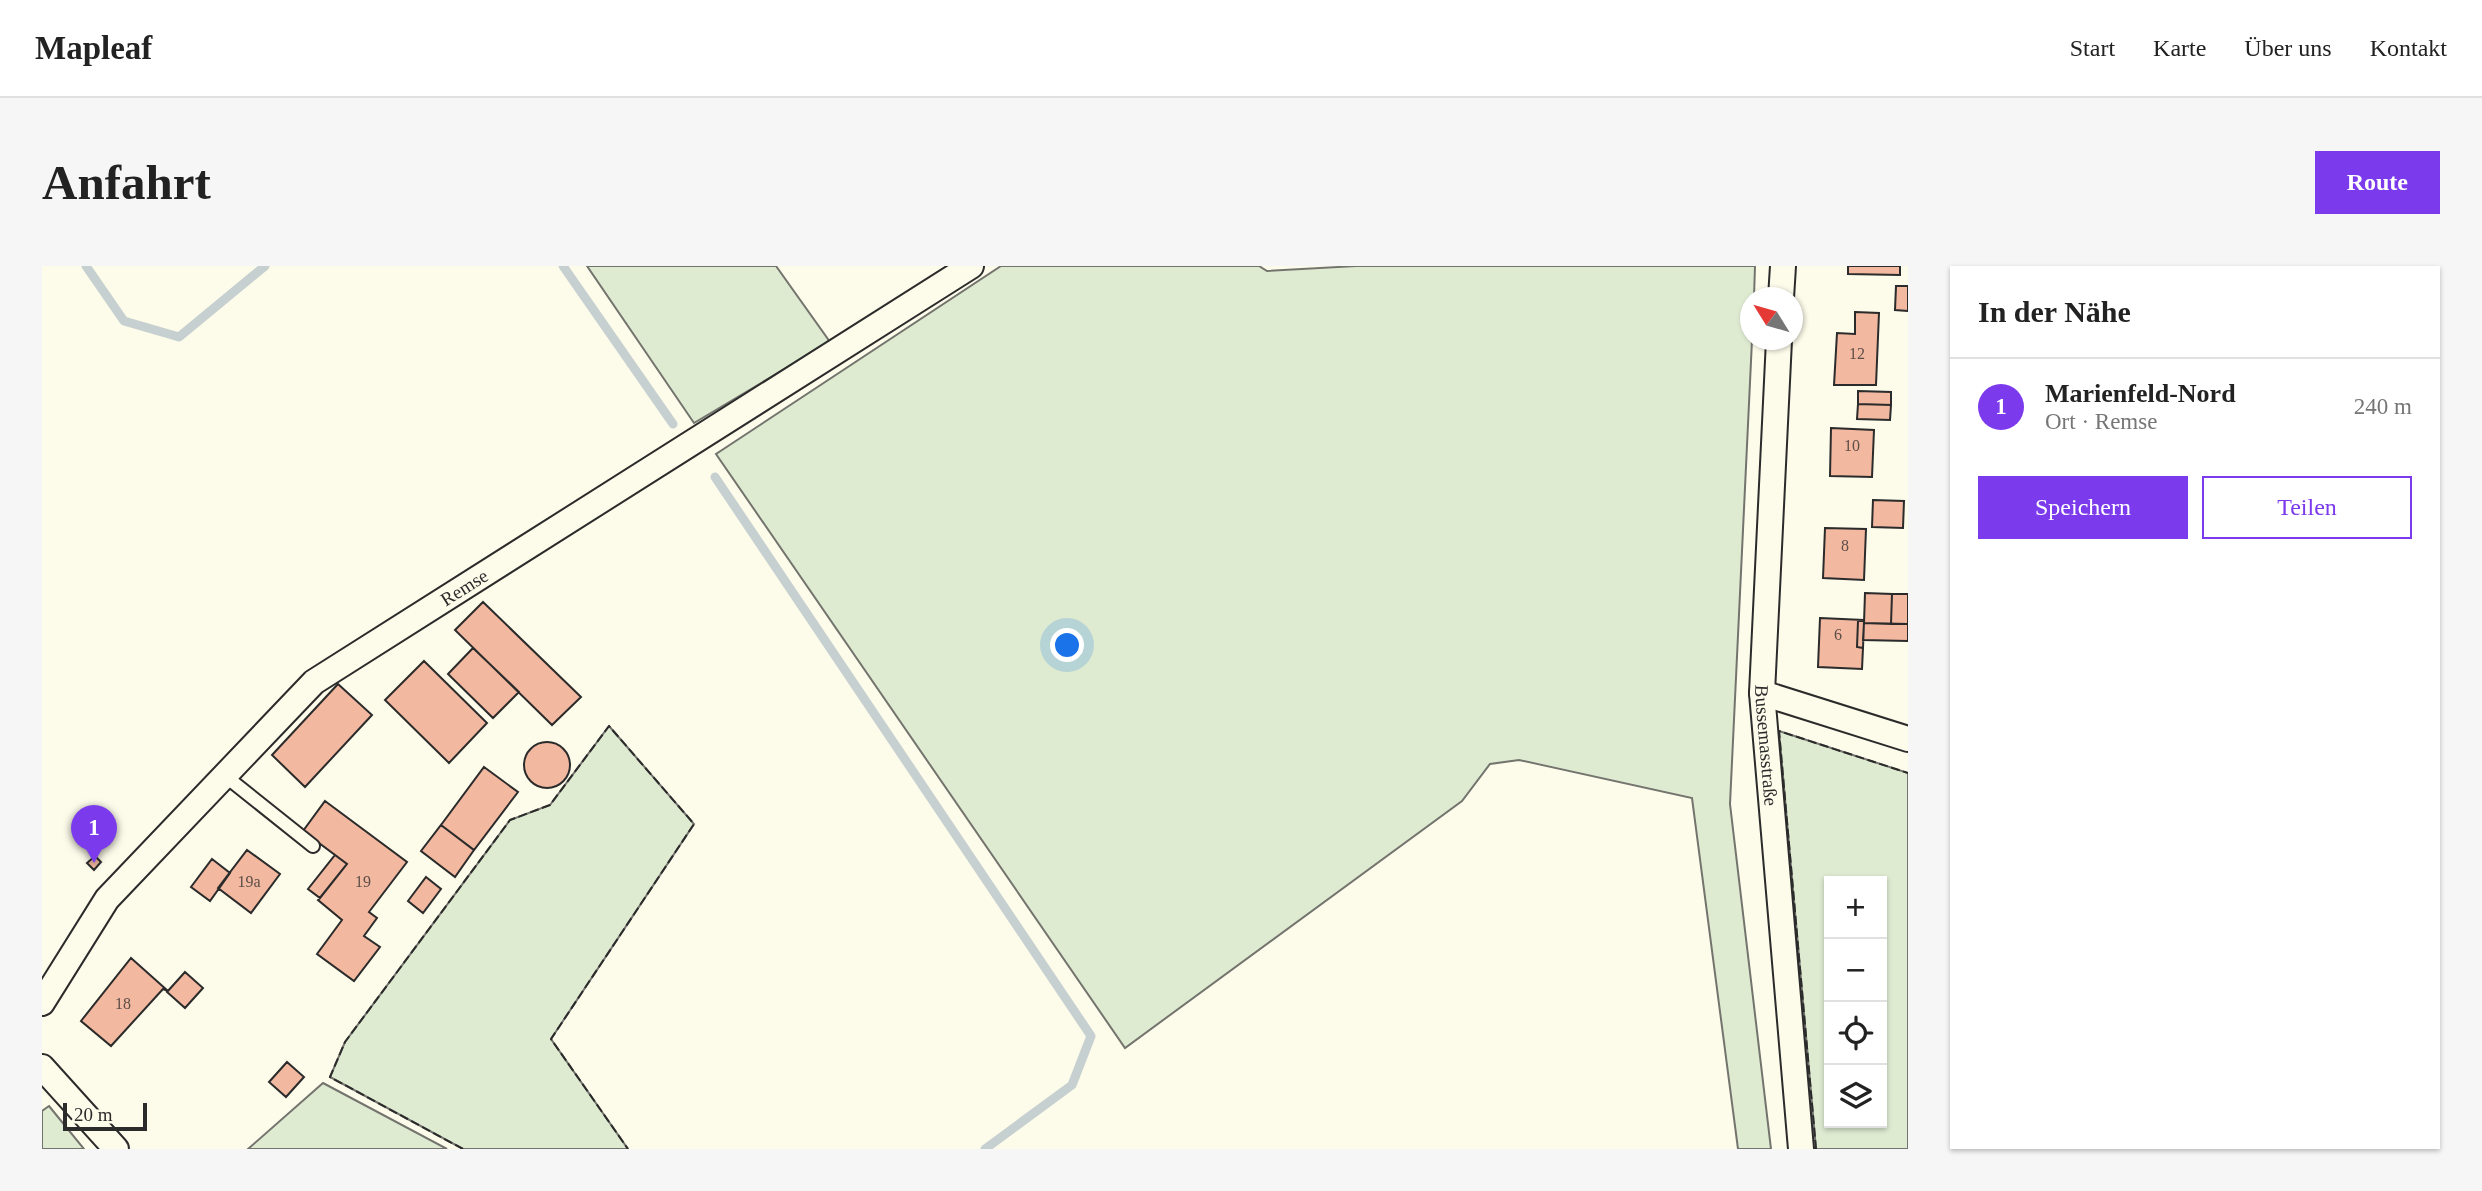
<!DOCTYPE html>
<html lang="de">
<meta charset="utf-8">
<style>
body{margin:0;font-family:"Times New Roman",serif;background:#f6f6f6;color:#222}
.controls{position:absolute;right:21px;bottom:21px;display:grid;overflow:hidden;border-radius:0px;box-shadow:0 2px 5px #0004}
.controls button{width:63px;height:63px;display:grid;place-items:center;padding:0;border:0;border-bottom:2px solid #e0e0e0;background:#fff;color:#222;font:35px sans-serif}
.compass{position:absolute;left:1698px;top:21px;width:63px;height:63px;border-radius:50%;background:#fff;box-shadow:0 2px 5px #0004;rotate:307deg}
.scale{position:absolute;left:21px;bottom:18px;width:84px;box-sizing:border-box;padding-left:7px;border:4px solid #2b2b2b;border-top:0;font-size:19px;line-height:24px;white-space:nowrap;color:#2b2b2b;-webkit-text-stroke:5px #fdfbea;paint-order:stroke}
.you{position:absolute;left:1026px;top:380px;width:24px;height:24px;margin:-18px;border:5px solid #fff;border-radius:50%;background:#1a73e8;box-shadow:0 0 0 10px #1a73e833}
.badge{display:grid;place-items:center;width:46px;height:46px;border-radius:50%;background:#7c3aed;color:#fff;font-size:23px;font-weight:700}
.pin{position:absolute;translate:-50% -58px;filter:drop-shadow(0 2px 4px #0008)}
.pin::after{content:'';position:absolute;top:37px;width:24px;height:21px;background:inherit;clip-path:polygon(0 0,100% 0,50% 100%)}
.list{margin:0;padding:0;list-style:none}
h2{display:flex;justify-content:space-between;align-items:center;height:91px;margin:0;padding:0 28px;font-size:30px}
h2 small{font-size:23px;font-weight:400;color:#767676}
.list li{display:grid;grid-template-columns:46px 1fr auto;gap:21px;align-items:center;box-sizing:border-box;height:98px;padding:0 28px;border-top:2px solid #e0e0e0}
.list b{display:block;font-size:26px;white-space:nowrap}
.list p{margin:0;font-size:23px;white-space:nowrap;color:#767676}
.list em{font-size:23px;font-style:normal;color:#767676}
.actions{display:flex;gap:14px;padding:21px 28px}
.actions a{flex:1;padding:16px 0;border:2px solid #7c3aed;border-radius:0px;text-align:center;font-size:24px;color:#7c3aed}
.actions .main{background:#7c3aed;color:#fff}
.icon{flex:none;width:38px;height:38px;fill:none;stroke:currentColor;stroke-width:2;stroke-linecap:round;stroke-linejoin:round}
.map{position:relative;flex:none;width:1866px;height:883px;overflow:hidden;border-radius:0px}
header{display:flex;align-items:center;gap:42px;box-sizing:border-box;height:98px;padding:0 35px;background:#fff;border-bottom:2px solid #e0e0e0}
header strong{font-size:33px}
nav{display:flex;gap:38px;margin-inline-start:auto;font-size:24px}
.intro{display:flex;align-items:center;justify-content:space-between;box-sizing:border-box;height:168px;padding:0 42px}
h1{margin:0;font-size:49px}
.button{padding:18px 32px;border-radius:0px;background:#7c3aed;color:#fff;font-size:24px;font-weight:700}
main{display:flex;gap:42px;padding:0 42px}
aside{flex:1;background:#fff;border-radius:0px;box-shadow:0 2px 5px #0004}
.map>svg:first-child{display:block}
.green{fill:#deebd1;stroke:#74746e;stroke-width:2;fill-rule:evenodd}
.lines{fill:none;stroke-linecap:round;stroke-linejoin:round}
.stream{stroke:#c7d0d0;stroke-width:9}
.building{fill:#f2b8a0;stroke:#2b2b2b;stroke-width:2}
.lane-casing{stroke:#2b2b2b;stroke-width:16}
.street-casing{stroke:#2b2b2b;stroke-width:28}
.lane{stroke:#fdfbea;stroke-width:12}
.street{stroke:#fdfbea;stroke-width:24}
.fence{stroke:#2b2b2b;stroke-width:2;stroke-dasharray:9 3.5;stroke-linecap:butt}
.labels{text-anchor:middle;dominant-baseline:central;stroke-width:5;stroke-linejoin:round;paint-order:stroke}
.number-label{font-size:16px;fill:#5d4e48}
.street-label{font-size:19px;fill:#2b2b2b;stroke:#fdfbea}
</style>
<header>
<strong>Mapleaf</strong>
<nav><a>Start</a><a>Karte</a><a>Über uns</a><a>Kontakt</a></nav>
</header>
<div class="intro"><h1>Anfahrt</h1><a class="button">Route</a></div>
<main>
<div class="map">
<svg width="1866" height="883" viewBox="0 0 1866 883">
<rect width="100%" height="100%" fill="#fdfbea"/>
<!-- green -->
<path class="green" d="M545,0h189l54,76 -136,81z
M959,0h258l8,5 89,-5h399l-1,31 -4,1 2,42 -22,464 41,345h-33l-46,-351 -173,-38 -29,4 -28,37 -337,247 -409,-594z
M567,460l85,98 -143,215 77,110h-165l-133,-72 15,-35 165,-222 40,-15z
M1737,465l129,42v376h-92zM1787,615h53v242h-53z
M281,817l124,66h-199z
M7,840l35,43h-42v-38z"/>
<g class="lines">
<!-- stream -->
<path class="stream" d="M44,0l38,55 55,16 86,-71
M521,0l110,158
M673,211l376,559 -19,49 -87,64"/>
</g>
<!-- building -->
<path class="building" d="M1806,0h52v9l-52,-1z
M1854,20h12v25l-13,-1z
M1813,46l24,1 -3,72h-42l3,-52 18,1z
M1816,125l33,1v13l-33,-1z
M1816,138l33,1 -1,15 -33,-1z
M1789,162l43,2 -2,47 -42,-1z
M1831,234l31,1 -1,27 -31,-1z
M1783,262l41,1 -2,51 -41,-2z
M1823,327l27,1 -1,30 -27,-1z
M1850,328h16v30h-17z
M441,336l98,95 -29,28 -97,-95z
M1778,352l44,2 -6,1 -1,26 6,1 -1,21 -44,-2z
M1816,355h6l-1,27 -6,-1z
M1822,357l44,1v17l-45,-1z
M431,382l46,44 -26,26 -45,-44z
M382,395l63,62 -38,40 -64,-63z
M296,418l34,31 -67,72 -33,-32z
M482 499a23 23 0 1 1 46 0a23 23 0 1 1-46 0Z
M442,501l34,25 -44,58 -33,-25z
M283,535l82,61 -38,50 8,6 -13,18 16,11 -26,34 -37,-27 25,-34 -24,-20 29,-36 -44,-33z
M399,559l33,25 -19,27 -34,-26z
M205,584l33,24 -29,39 -33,-25z
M293,589l12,9 -27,34 -12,-9z
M53,590l6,6 -7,8 -7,-7z
M170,593l18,14 -20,28 -19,-14z
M384,611l15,12 -18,24 -15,-12z
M89,692l37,33 -5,-2 -52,57 -30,-25z
M143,706l18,16 -18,20 -18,-16z
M245,796l17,15 -18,20 -17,-15z"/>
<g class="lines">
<!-- lane casing -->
<g class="lane-casing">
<path id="lane" d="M182,509l89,71"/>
</g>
<!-- street casing -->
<g class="street-casing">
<g id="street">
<path d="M1739,32l2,-32"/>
<path id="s1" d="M1737,74l-17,353 39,456"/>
<path d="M1720,427l146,46"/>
<path id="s2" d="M0,737l65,-104 207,-217 657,-416"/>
<path d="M0,801l74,82"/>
</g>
</g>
<!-- lane -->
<use href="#lane" class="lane"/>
<!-- street -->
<use href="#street" class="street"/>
<!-- fence -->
<path class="fence" d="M421,883l-133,-72 15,-35 165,-222 40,-15 59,-79 85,98 -143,215 77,110
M1774,883l-37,-418 129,42"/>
</g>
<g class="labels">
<!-- number labels -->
<g class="number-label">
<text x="1815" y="87">12</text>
<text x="1810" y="179">10</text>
<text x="1803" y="279">8</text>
<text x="1796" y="368">6</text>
<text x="207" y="615">19a</text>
<text x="321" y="615">19</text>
<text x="81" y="737">18</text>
</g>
<!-- street labels -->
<g class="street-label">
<text stroke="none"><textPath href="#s2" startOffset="600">Remse</textPath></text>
<text stroke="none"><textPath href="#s1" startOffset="406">Bussemasstraße</textPath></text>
</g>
</g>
</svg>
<div class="controls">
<button>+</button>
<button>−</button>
<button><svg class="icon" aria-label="locate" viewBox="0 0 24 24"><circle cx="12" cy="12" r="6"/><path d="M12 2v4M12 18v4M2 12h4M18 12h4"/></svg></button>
<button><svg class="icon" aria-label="layers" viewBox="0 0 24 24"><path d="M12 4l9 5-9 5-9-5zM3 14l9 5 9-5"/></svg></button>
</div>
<svg class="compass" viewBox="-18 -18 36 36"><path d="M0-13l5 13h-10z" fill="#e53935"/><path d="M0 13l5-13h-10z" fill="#767676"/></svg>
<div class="scale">20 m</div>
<div class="you"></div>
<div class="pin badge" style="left:52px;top:597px">1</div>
</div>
<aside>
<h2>In der Nähe<small></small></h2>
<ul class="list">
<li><span class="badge">1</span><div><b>Marienfeld-Nord</b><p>Ort · Remse</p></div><em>240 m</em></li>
</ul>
<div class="actions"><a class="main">Speichern</a><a>Teilen</a></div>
</aside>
</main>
